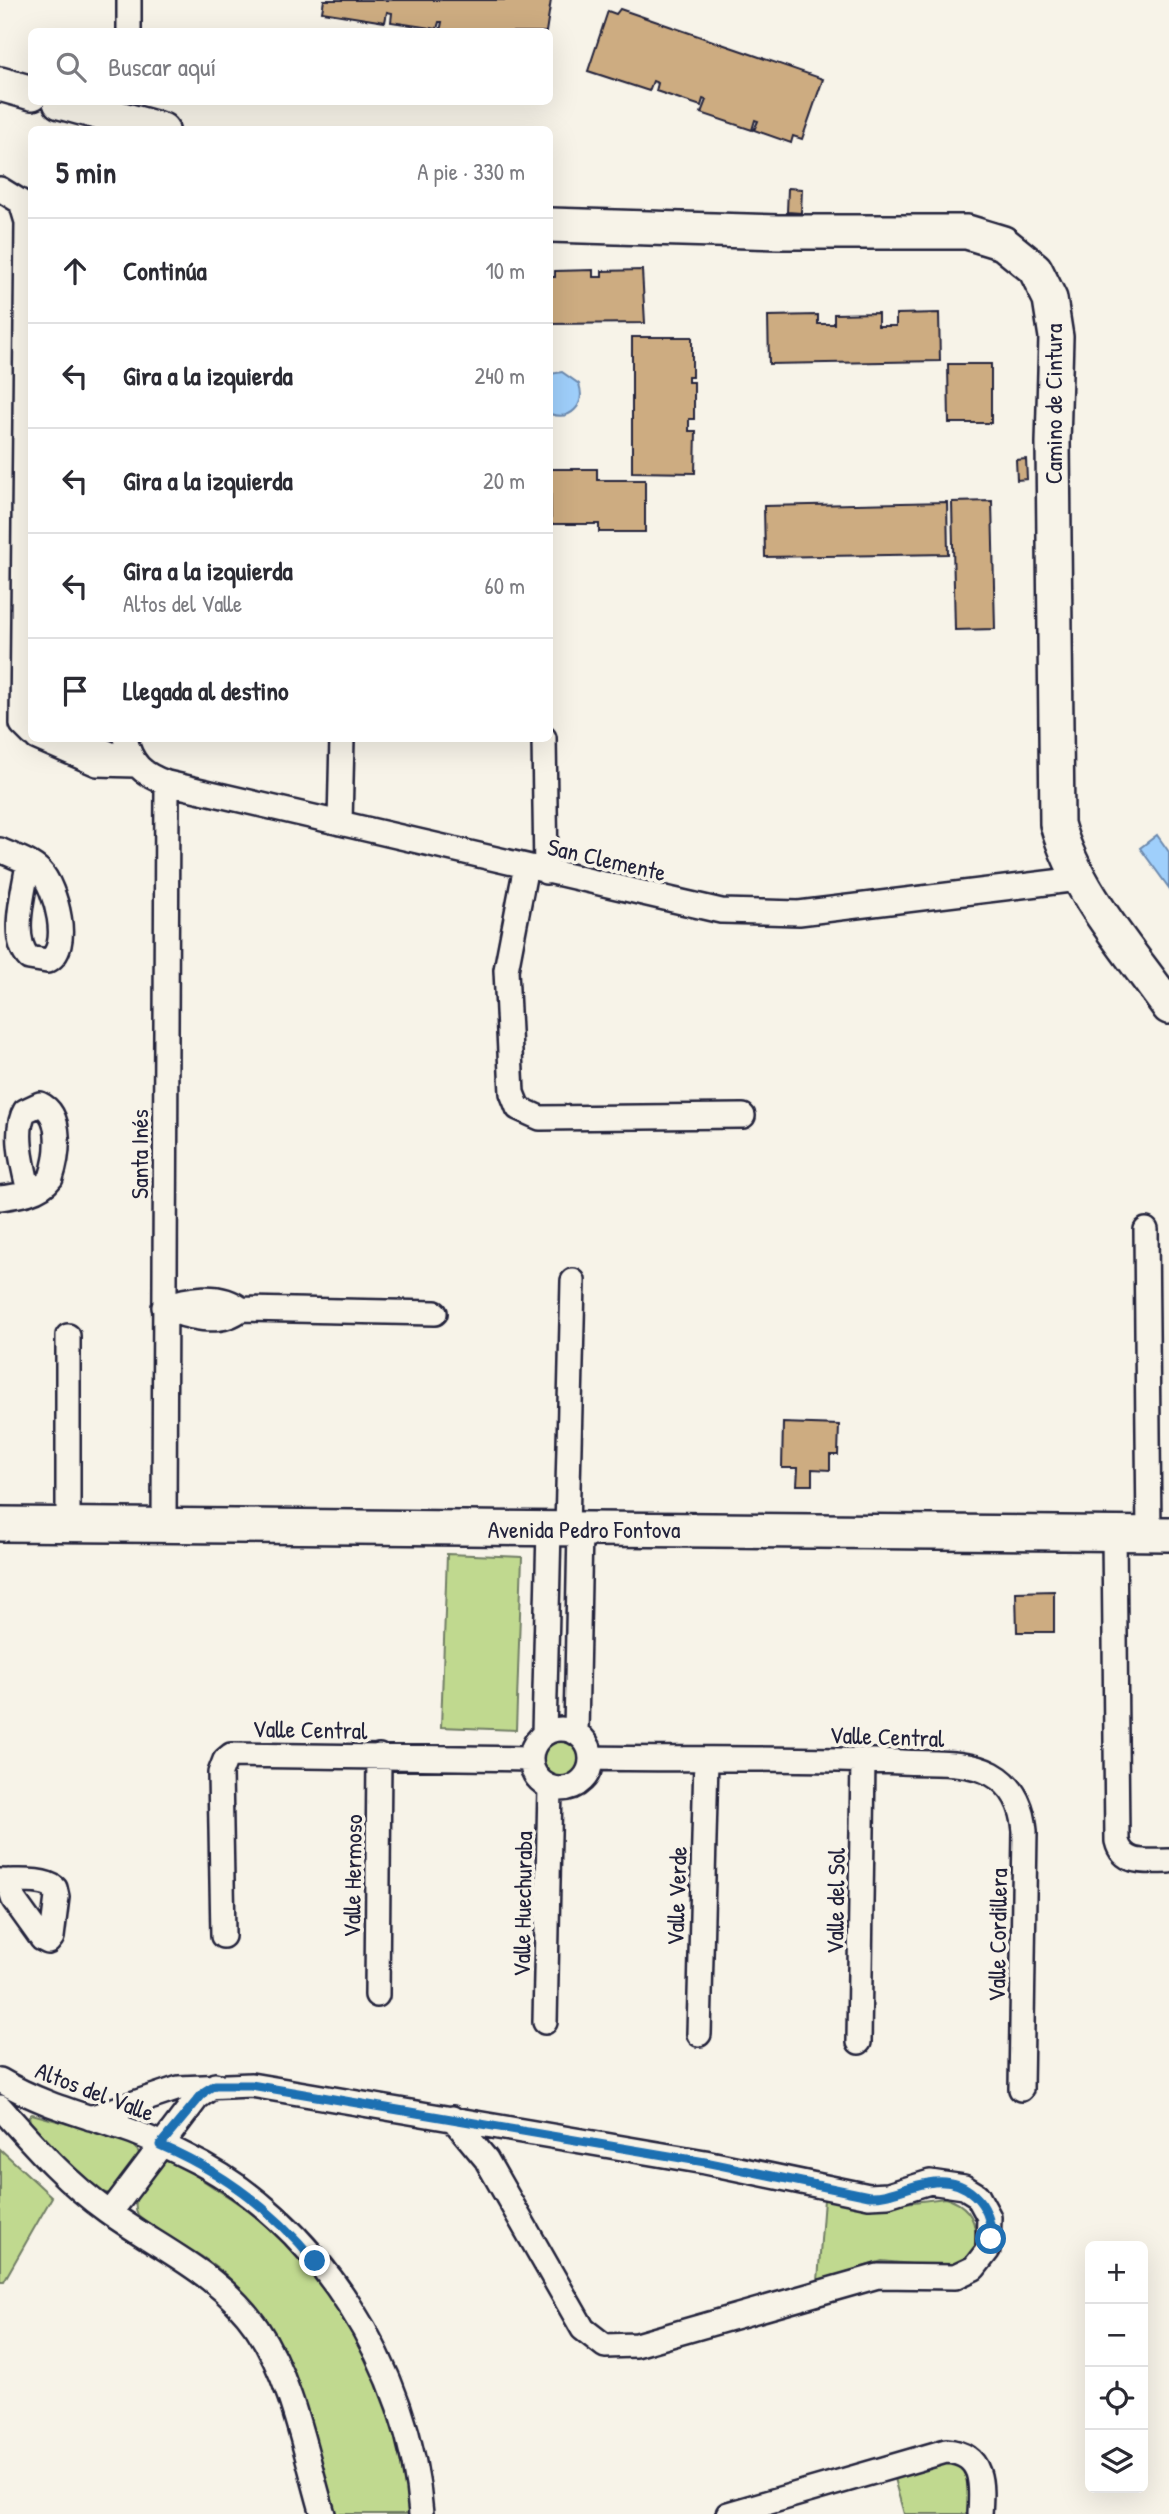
<!DOCTYPE html>
<html lang="es">
<meta charset="utf-8">
<style>
body{margin:0;font-family:"Patrick Hand",sans-serif;background:#f2f2f3;color:#2b2b33}
.controls{position:absolute;right:21px;bottom:21px;display:grid;overflow:hidden;border-radius:10px;box-shadow:0 7px 28px #0002}
.controls button{width:63px;height:63px;display:grid;place-items:center;padding:0;border:0;border-bottom:2px solid #e1e1e2;background:#fff;color:#2b2b33;font:35px sans-serif}
.stop{position:absolute;width:21px;height:21px;margin:-16px;border:5px solid #1f6fb2;border-radius:50%;background:#fff}
.stop.end{background:#1f6fb2;border-color:#fff;box-shadow:0 2px 7px #0008}
.list{margin:0;padding:0;list-style:none}
h2{display:flex;justify-content:space-between;align-items:center;height:91px;margin:0;padding:0 28px;font-size:30px}
h2 small{font-size:23px;font-weight:400;color:#7c7c81}
.list li{display:grid;grid-template-columns:46px 1fr auto;gap:21px;align-items:center;box-sizing:border-box;height:105px;padding:0 28px;border-top:2px solid #e1e1e2}
.list b{display:block;font-size:26px;white-space:nowrap}
.list p{margin:0;font-size:23px;white-space:nowrap;color:#7c7c81}
.list em{font-size:23px;font-style:normal;color:#7c7c81}
.icon{flex:none;width:38px;height:38px;fill:none;stroke:currentColor;stroke-width:2;stroke-linecap:round;stroke-linejoin:round}
.map{position:relative;flex:none;width:1169px;height:2514px;overflow:hidden}
.search{position:absolute;background:#fff;box-shadow:0 7px 28px #0002;left:28px;top:28px;width:525px;height:77px;display:flex;align-items:center;gap:18px;box-sizing:border-box;padding:0 24px;border-radius:10px;color:#7c7c81;font-size:26px}
.panel{position:absolute;background:#fff;box-shadow:0 7px 28px #0002;left:28px;top:126px;width:525px;height:616px;border-radius:10px}
.map>svg:first-child{display:block}
.green{fill:#c0d98f;stroke:#717e65;stroke-width:2}
.water{fill:#9fcffb;stroke:#6d8aae;stroke-width:2}
.building{fill:#cdac81;stroke:#22223b;stroke-width:2}
.lines{fill:none;stroke-linecap:round;stroke-linejoin:round}
.street-casing{stroke:#22223b;stroke-width:28}
.secondary-casing{stroke:#22223b;stroke-width:38}
.street{stroke:#f7f3e8;stroke-width:23}
.secondary{stroke:#f7f3e8;stroke-width:33}
.route{stroke:#1f6fb2;stroke-width:9}
.labels{text-anchor:middle;dominant-baseline:central;stroke-width:7;stroke-linejoin:round;paint-order:stroke}
.street-label{font-size:24px;fill:#22223b;stroke:#f7f3e8}
</style>
<div class="map">
<svg width="1169" height="2514" viewBox="0 0 1169 2514">
<rect width="100%" height="100%" fill="#f7f3e8"/>
<filter id="ink" filterUnits="userSpaceOnUse"><feTurbulence type="fractalNoise" baseFrequency=".0143" numOctaves="2"/><feDisplacementMap in="SourceGraphic" scale="14" xChannelSelector="R" yChannelSelector="G"/><feConvolveMatrix kernelMatrix="1 2 1 2 8 2 1 2 1" color-interpolation-filters="sRGB"/></filter>
<g filter="url(#ink)">
<!-- green -->
<path class="green" d="M447,1554l75,3 -6,173 -75,-3z
M539 1760a21 21 0 1 1 42 0a21 21 0 1 1-42 0Z
M32,2114l100,28 9,14 -28,38 -13,-2 -69,-65 -2,-11z
M0,2149l52,48 -48,84h-4z
M163,2160c22,6 37,19 56,31 62,37 134,120 160,188 17,44 27,89 33,135h-76c-24,-82 -44,-180 -110,-239 -27,-25 -62,-37 -88,-60 -10,-20 13,-39 25,-55z
M945,2198c31,9 35,32 27,60l-22,10 -68,-7 -64,20 6,-82 42,9z
M945,2460l24,8 2,46h-67l-11,-39z"/>
<!-- water -->
<path class="water" d="M562,372l17,12c7,21 -8,37 -29,30v-40z
M1157,835l12,17v36l-29,-40z"/>
<!-- building -->
<path class="building" d="M324,0h227l-5,32h-106l2,-10h-3l-2,7 -46,-7 1,-9 -5,-1 -2,10 -63,-10z
M620,9l203,70 -21,60 -9,-3 -2,7 -37,-13 4,-9 -3,-1 -3,10 -51,-17 5,-13 -3,-1 -2,7 -45,-15 2,-8 -5,-2 -4,10 -61,-20 20,-60 8,3z
M788,188l14,1 -1,24 -14,-1z
M593,270v7h9v-6l40,-1 3,53 -95,1v-47h5v-6z
M878,313v13h18v-12l43,-1 1,48 -171,3 -1,-48 50,-1v9h16v-10z
M632,337h60v40h-4v5h6v37h-5v12h7l-1,42 -63,-1z
M948,364h43v59h-42z
M1026,459l1,20 -10,1 -1,-20z
M550,469h47v11h48v52h-46v-8h-48z
M992,501l3,128 -40,1 -3,-128z
M947,502l1,52 -183,3 -1,-51z
M783,1423l56,2 -1,30h-8v15l-18,-1v16h-15l1,-17h-16z
M1054,1591v41h-37l-1,-40z"/>
<g class="lines">
<!-- street casing -->
<g class="street-casing">
<path id="street" d="M129,32v-32
M0,189l21,13 6,20 -5,502 10,10
M37,738l60,26 38,1
M75,738l45,20
M125,738c6,26 17,36 42,45l554,128 78,2 280,-34
M544,738l2,134
M340,823l2,-85
M0,850c12,6 30,11 40,21 16,16 33,79 7,90l-18,-3c-20,-20 -4,-69 -1,-95
M526,866l-20,104 6,123 6,15 22,10 203,-2
M0,1198c17,-2 40,-5 51,-20 7,-21 13,-63 -11,-74l-15,7c-12,20 -1,59 4,80
M1146,1230l3,304
M164,1307c23,-9 56,-15 77,2l194,4
M164,1307c22,11 56,19 77,2
M68,1525v-189
M164,1525l3,-742
M567,1529l6,-248
M1114,1533l3,308c6,25 32,20 52,20
M531 1759a30 30 0 1 1 60 0a30 30 0 1 1-60 0Z
M576,1732l4,-203
M544,1733l5,-204
M592,1758c103,2 207,-1 310,4 29,2 64,-2 90,12 22,12 31,33 33,57l-4,258
M0,1881c16,1 42,-3 55,7l2,9 -5,40 -4,5 -6,-3 -28,-39 -6,-19
M223,1936l-3,-163 5,-13 6,-5 300,4
M377,1995l2,-239
M545,2022l5,-235
M699,2034l7,-274
M859,2042l4,-282
M0,2080c40,24 84,35 128,50 20,7 40,17 58,26 132,63 225,215 235,358
M0,2107c34,38 65,74 107,104 53,38 112,62 150,117 36,54 48,125 66,186
M90,2118l89,-30 72,-3 454,77 164,34 19,-1 42,-13 34,5 13,8 12,22 -1,33 -14,18 -19,9 -77,-1 -242,69 -31,1 -22,-17 -97,-170 -34,-41
M110,2213l87,-115 18,-13
M728,2514l218,-63c38,3 36,33 34,63"/>
</g>
<!-- secondary casing -->
<g class="secondary-casing">
<path id="secondary" d="M0,84l32,9
M60,102l102,28
M550,225l228,7h189l36,11 32,26 15,30 6,38 -3,106 4,381c19,68 72,126 112,183
M0,1524l1169,10"/>
</g>
<!-- street -->
<use href="#street" class="street"/>
<!-- secondary -->
<use href="#secondary" class="secondary"/>
</g>
</g>
<g class="lines" filter="url(#ink)">
<!-- route -->
<path class="route" d="M315,2261c-42,-51 -94,-90 -155,-116l45,-54 10,-6h36l454,77 164,34c21,1 38,-10 59,-13 38,-7 64,20 63,56"/>
</g>
<g class="labels">
<!-- street labels -->
<g class="street-label">
<text transform="translate(1053 404) rotate(-90)">Camino de Cintura</text>
<text transform="translate(607 859) rotate(13)">San Clemente</text>
<text transform="translate(139 1154) rotate(-90)">Santa Inés</text>
<text x="584" y="1529">Avenida Pedro Fontova</text>
<text transform="translate(310 1729) rotate(1)">Valle Central</text>
<text transform="translate(887 1736) rotate(2)">Valle Central</text>
<text transform="translate(352 1876) rotate(-89)">Valle Hermoso</text>
<text transform="translate(676 1896) rotate(-88)">Valle Verde</text>
<text transform="translate(835 1901) rotate(-89)">Valle del Sol</text>
<text transform="translate(522 1904) rotate(-89)">Valle Huechuraba</text>
<text transform="translate(997 1935) rotate(-89)">Valle Cordillera</text>
<text transform="translate(95 2091) rotate(21)">Altos del Valle</text>
</g>
</g>
</svg>
<div class="controls">
<button>+</button>
<button>−</button>
<button><svg class="icon" aria-label="locate" viewBox="0 0 24 24"><circle cx="12" cy="12" r="6"/><path d="M12 2v4M12 18v4M2 12h4M18 12h4"/></svg></button>
<button><svg class="icon" aria-label="layers" viewBox="0 0 24 24"><path d="M12 4l9 5-9 5-9-5zM3 14l9 5 9-5"/></svg></button>
</div>
<div class="stop" style="left:991px;top:2239px"></div>
<div class="stop end" style="left:315px;top:2261px"></div>
<div class="search"><svg class="icon" aria-label="search" viewBox="0 0 24 24"><circle cx="10" cy="10" r="6"/><path d="M15 15l6 6"/></svg>Buscar aquí</div>
<section class="panel">
<h2>5 min<small>A pie · 330 m</small></h2>
<ul class="list">
<li><svg class="icon" aria-label="ahead" viewBox="0 0 24 24"><path d="M12 20V5M6 11l6-6 6 6"/></svg><div><b>Continúa</b></div><em>10 m</em></li>
<li><svg class="icon" aria-label="left" viewBox="0 0 24 24"><path d="M17 20v-9H6M10 6l-5 5 5 5"/></svg><div><b>Gira a la izquierda</b></div><em>240 m</em></li>
<li><svg class="icon" aria-label="left" viewBox="0 0 24 24"><path d="M17 20v-9H6M10 6l-5 5 5 5"/></svg><div><b>Gira a la izquierda</b></div><em>20 m</em></li>
<li><svg class="icon" aria-label="left" viewBox="0 0 24 24"><path d="M17 20v-9H6M10 6l-5 5 5 5"/></svg><div><b>Gira a la izquierda</b><p>Altos del Valle</p></div><em>60 m</em></li>
<li><svg class="icon" aria-label="arrive" viewBox="0 0 24 24"><path d="M6 21V4h12l-3 4 3 4H6"/></svg><div><b>Llegada al destino</b></div></li>
</ul>
</section>
</div>
